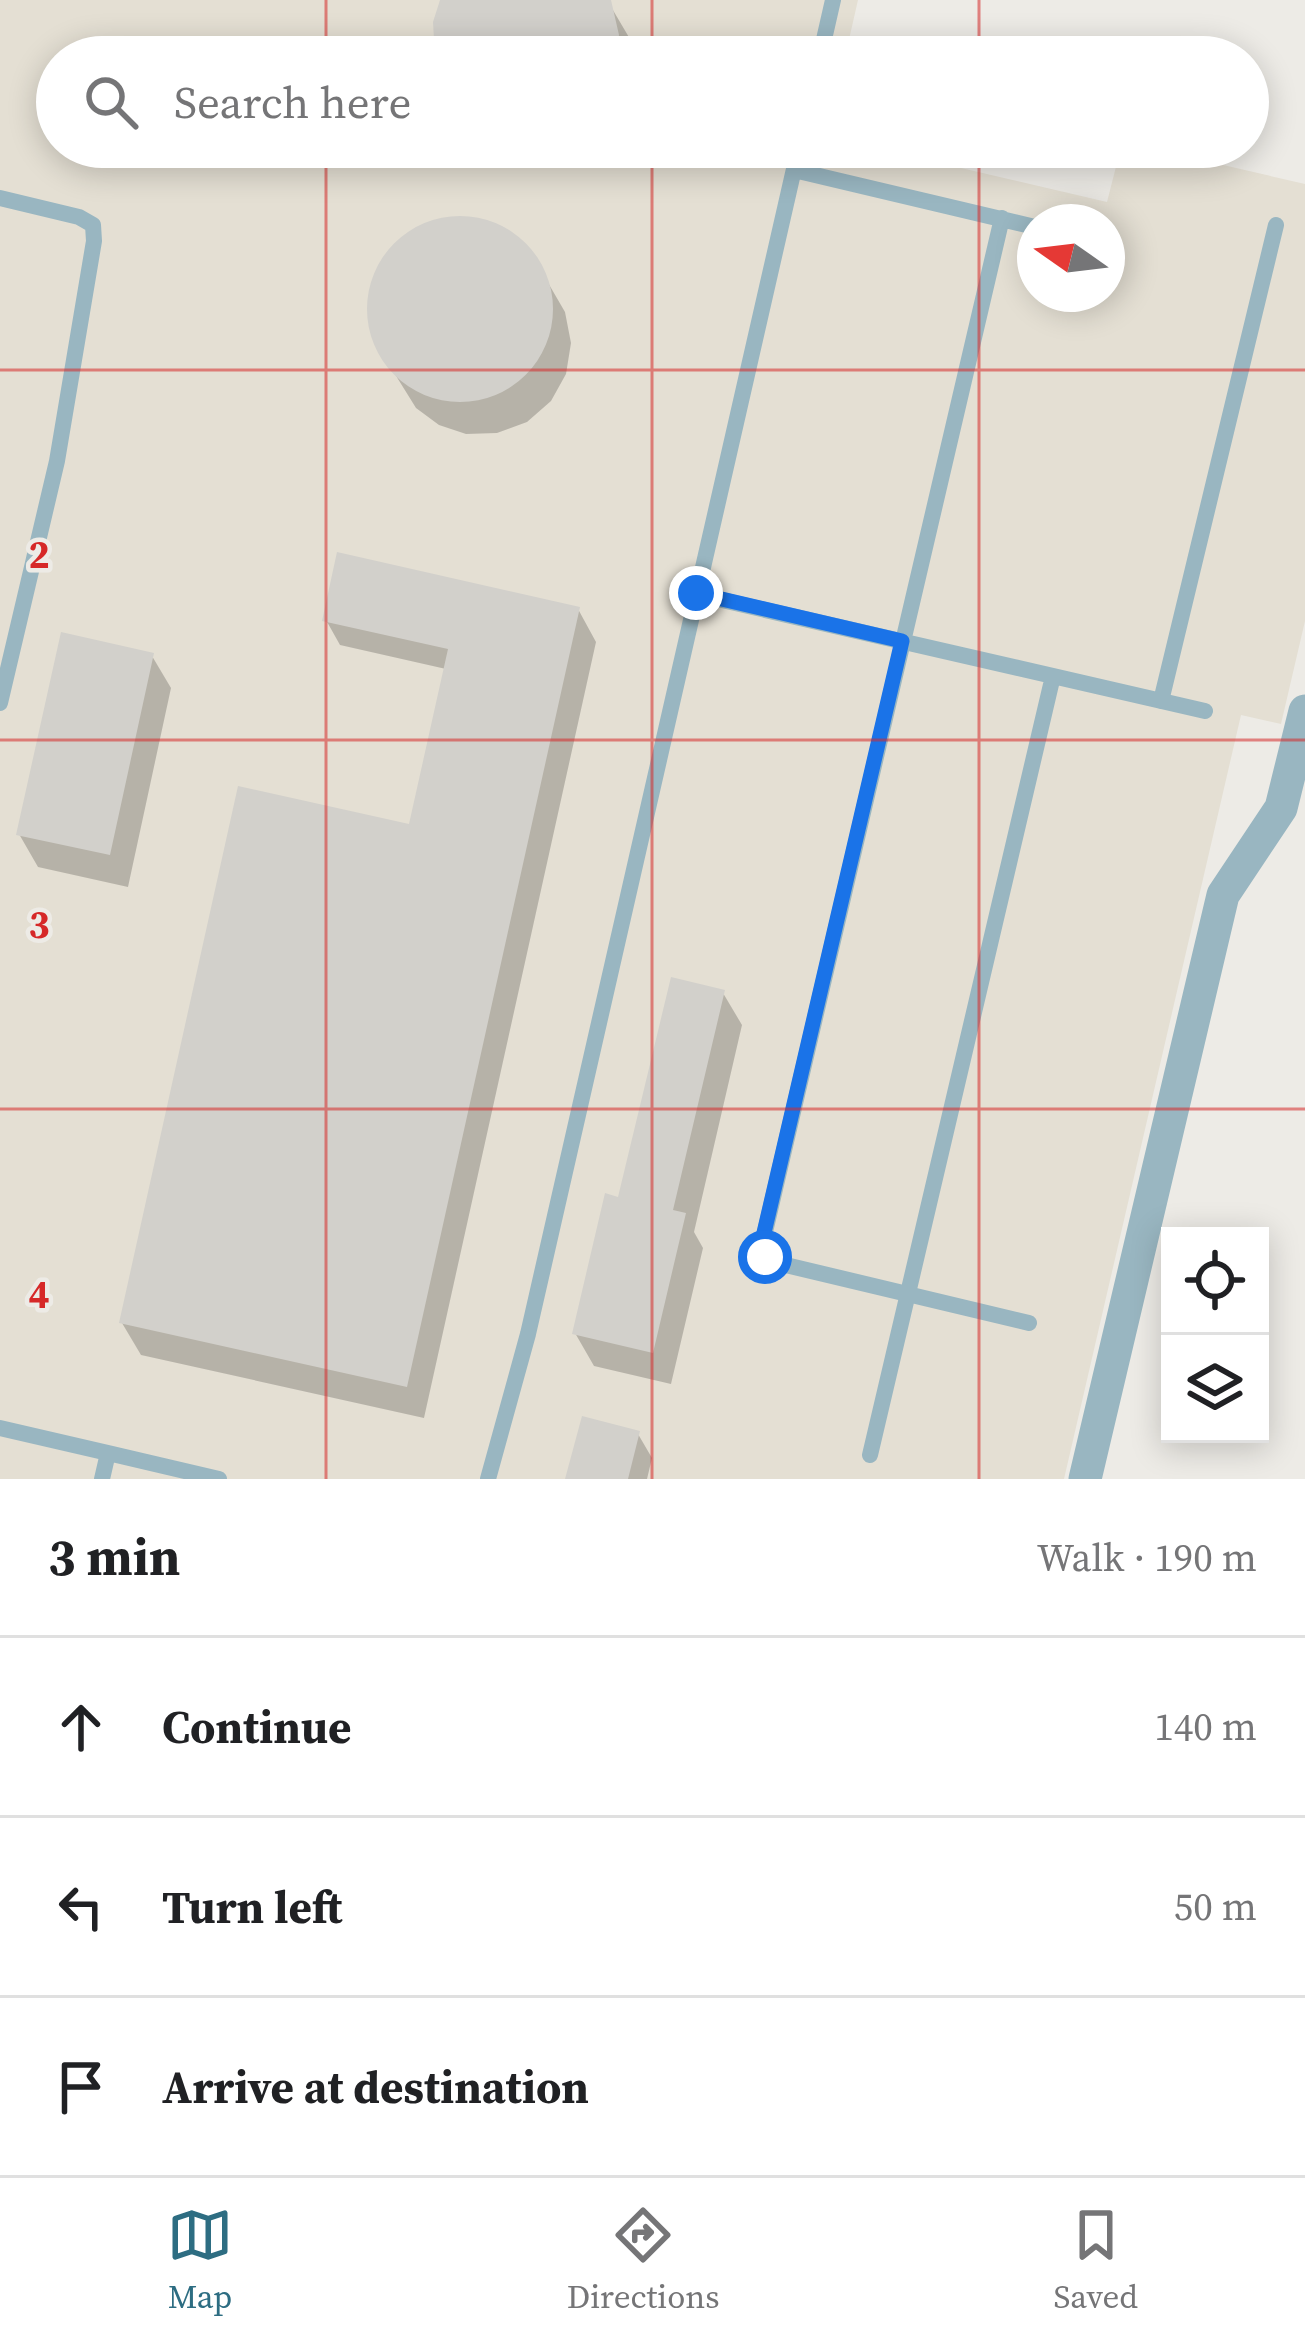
<!DOCTYPE html>
<meta charset="utf-8">
<style>
body{margin:0;font-family:"Source Serif 4",serif;background:#f6f6f6;color:#202124}
.controls{position:absolute;right:36px;bottom:36px;display:grid;overflow:hidden;border-radius:0px;box-shadow:0 6px 30px #0003}
.controls button{width:108px;height:108px;display:grid;place-items:center;padding:0;border:0;border-bottom:3px solid #e0e0e0;background:#fff;color:#202124;font:60px sans-serif}
.compass{position:absolute;left:1017px;top:204px;width:108px;height:108px;border-radius:50%;background:#fff;box-shadow:0 6px 30px #0003;rotate:284deg}
.stop{position:absolute;width:36px;height:36px;margin:-27px;border:9px solid #1a73e8;border-radius:50%;background:#fff}
.stop.end{background:#1a73e8;border-color:#fff;box-shadow:0 3px 12px #0008}
.list{margin:0;padding:0;list-style:none}
h2{display:flex;justify-content:space-between;align-items:center;height:156px;margin:0;padding:0 48px;font-size:51px}
h2 small{font-size:39px;font-weight:400;color:#757577}
.list li{display:grid;grid-template-columns:78px 1fr auto;gap:36px;align-items:center;box-sizing:border-box;height:180px;padding:0 48px;border-top:3px solid #e0e0e0}
.list b{display:block;font-size:45px;white-space:nowrap}
.list em{font-size:39px;font-style:normal;color:#757577}
.icon{flex:none;width:66px;height:66px;fill:none;stroke:currentColor;stroke-width:2;stroke-linecap:round;stroke-linejoin:round}
.map{position:relative;flex:none;width:1305px;height:1479px;overflow:hidden}
.search{position:absolute;background:#fff;box-shadow:0 6px 30px #0003;left:36px;right:36px;top:36px;height:132px;display:flex;align-items:center;gap:30px;box-sizing:border-box;padding:0 42px;border-radius:66px;color:#757577;font-size:45px}
.sheet{height:696px;background:#fff}
nav{display:flex;justify-content:space-around;align-items:center;box-sizing:border-box;height:168px;border-top:3px solid #e0e0e0;background:#fff;font-size:33px;color:#757577}
nav a{display:grid;justify-items:center;gap:6px}
nav .on{color:#2d6d82}
.map>svg:first-child{display:block}
.built{fill:#e4dfd3;fill-rule:evenodd}
.shadow{fill:#0003}
.building{fill:#d2d0cb}
.lines{fill:none;stroke-linecap:round;stroke-linejoin:round}
.lane{stroke:#99b6c1;stroke-width:16}
.street{stroke:#99b6c1;stroke-width:33}
.route{stroke:#1a73e8;stroke-width:15}
.grid{fill:none;stroke:#d62828;stroke-width:3;stroke-opacity:0.55}
.grid-label{font-size:39px;text-anchor:middle;font-weight:bold;fill:#d62828;stroke:#edebe6;stroke-width:9;stroke-linejoin:round;paint-order:stroke}
</style>
<div class="map">
<svg width="1305" height="1479" viewBox="0 0 1305 1479">
<rect width="100%" height="100%" fill="#edebe6"/>
<!-- built -->
<path class="built" d="M0,0h858l-13,57h-788v90h814l236,55 14,-55h24l160,37v437l-24,103 -40,-9 -177,764h-1064zM1035,222h72v72h-72z"/>
<!-- shadow -->
<path class="shadow" d="M443,0h164l23,39 3,18h-195z
M497,147h98l-33,14h-31z
M447,219l28,1 30,10 24,20 36,62 6,31 -5,31 -15,27 -24,21 -30,11 -31,1 -27,-9 -23,-17 -36,-58 -9,-27v-28l9,-27 17,-23 23,-17z
M578,609l18,33 -172,776 -283,-63 -19,-32 289,-496 35,-158 -106,-24 -14,-25z
M152,656l19,32 -43,199 -90,-20 -19,-33z
M723,993l19,32 -48,207 9,16 -32,136 -77,-18 -19,-33 45,-132z
M638,1434l14,24 -5,21h-79z"/>
<!-- building -->
<path class="building" d="M440,0h171l8,35 -4,22h-180l-2,-35z
M367 309a93 93 0 1 1 186 0a93 93 0 1 1-186 0Z
M337,552l243,55 -173,780 -288,-64 119,-537 171,38 39,-175 -126,-28z
M61,632l93,21 -44,202 -94,-20z
M671,977l54,13 -52,220 13,3 -33,140 -81,-19 33,-141 13,4z
M582,1416l58,15 -12,48h-63z"/>
<g class="lines">
<!-- lane -->
<path class="lane" d="M820,57l13,-57
M794,170l241,57
M0,198l79,19 14,8 1,16 -37,220 -57,242
M1002,218l-241,1031 8,12 260,62
M696,594l509,117
M1161,701l115,-476
M0,1428l108,25
M870,1455l183,-779
M102,1479l6,-26 111,26
M488,1479l40,-145 271,-1187"/>
<!-- street -->
<path class="street" d="M1085,1479l138,-584 58,-87 24,-97"/>
</g>
<g class="lines">
<!-- route -->
<path class="route" d="M696,593l206,48 -139,596 2,20"/>
</g>
<!-- grid -->
<path class="grid" d="M326,0v57M652,0v57M979,0v57M326,147v1332M652,147v1332M979,147v1332M0,370h1305M0,740h1305M0,1109h1305"/>
<g class="grid-label">
<text x="39" y="568">2</text>
<text x="39" y="938">3</text>
<text x="39" y="1308">4</text>
</g>
</svg>
<div class="controls">
<button><svg class="icon" aria-label="locate" viewBox="0 0 24 24"><circle cx="12" cy="12" r="6"/><path d="M12 2v4M12 18v4M2 12h4M18 12h4"/></svg></button>
<button><svg class="icon" aria-label="layers" viewBox="0 0 24 24"><path d="M12 4l9 5-9 5-9-5zM3 14l9 5 9-5"/></svg></button>
</div>
<svg class="compass" viewBox="-18 -18 36 36"><path d="M0-13l5 13h-10z" fill="#e53935"/><path d="M0 13l5-13h-10z" fill="#757577"/></svg>
<div class="stop" style="left:765px;top:1257px"></div>
<div class="stop end" style="left:696px;top:593px"></div>
<div class="search"><svg class="icon" aria-label="search" viewBox="0 0 24 24"><circle cx="10" cy="10" r="6"/><path d="M15 15l6 6"/></svg>Search here</div>
</div>
<section class="sheet">
<h2>3 min<small>Walk · 190 m</small></h2>
<ul class="list">
<li><svg class="icon" aria-label="ahead" viewBox="0 0 24 24"><path d="M12 20V5M6 11l6-6 6 6"/></svg><div><b>Continue</b></div><em>140 m</em></li>
<li><svg class="icon" aria-label="left" viewBox="0 0 24 24"><path d="M17 20v-9H6M10 6l-5 5 5 5"/></svg><div><b>Turn left</b></div><em>50 m</em></li>
<li><svg class="icon" aria-label="arrive" viewBox="0 0 24 24"><path d="M6 21V4h12l-3 4 3 4H6"/></svg><div><b>Arrive at destination</b></div></li>
</ul>
</section>
<nav>
<a class="on"><svg class="icon" aria-label="map" viewBox="0 0 24 24"><path d="M3 6l6-2 6 2 6-2v14l-6 2-6-2-6 2zM9 4v14M15 6v14"/></svg>Map</a>
<a><svg class="icon" aria-label="directions" viewBox="0 0 24 24"><path d="M12 3l9 9-9 9-9-9zM9 14v-3h6M13 9l2 2-2 2"/></svg>Directions</a>
<a><svg class="icon" aria-label="saved" viewBox="0 0 24 24"><path d="M7 4h10v16l-5-4-5 4z"/></svg>Saved</a>
</nav>
